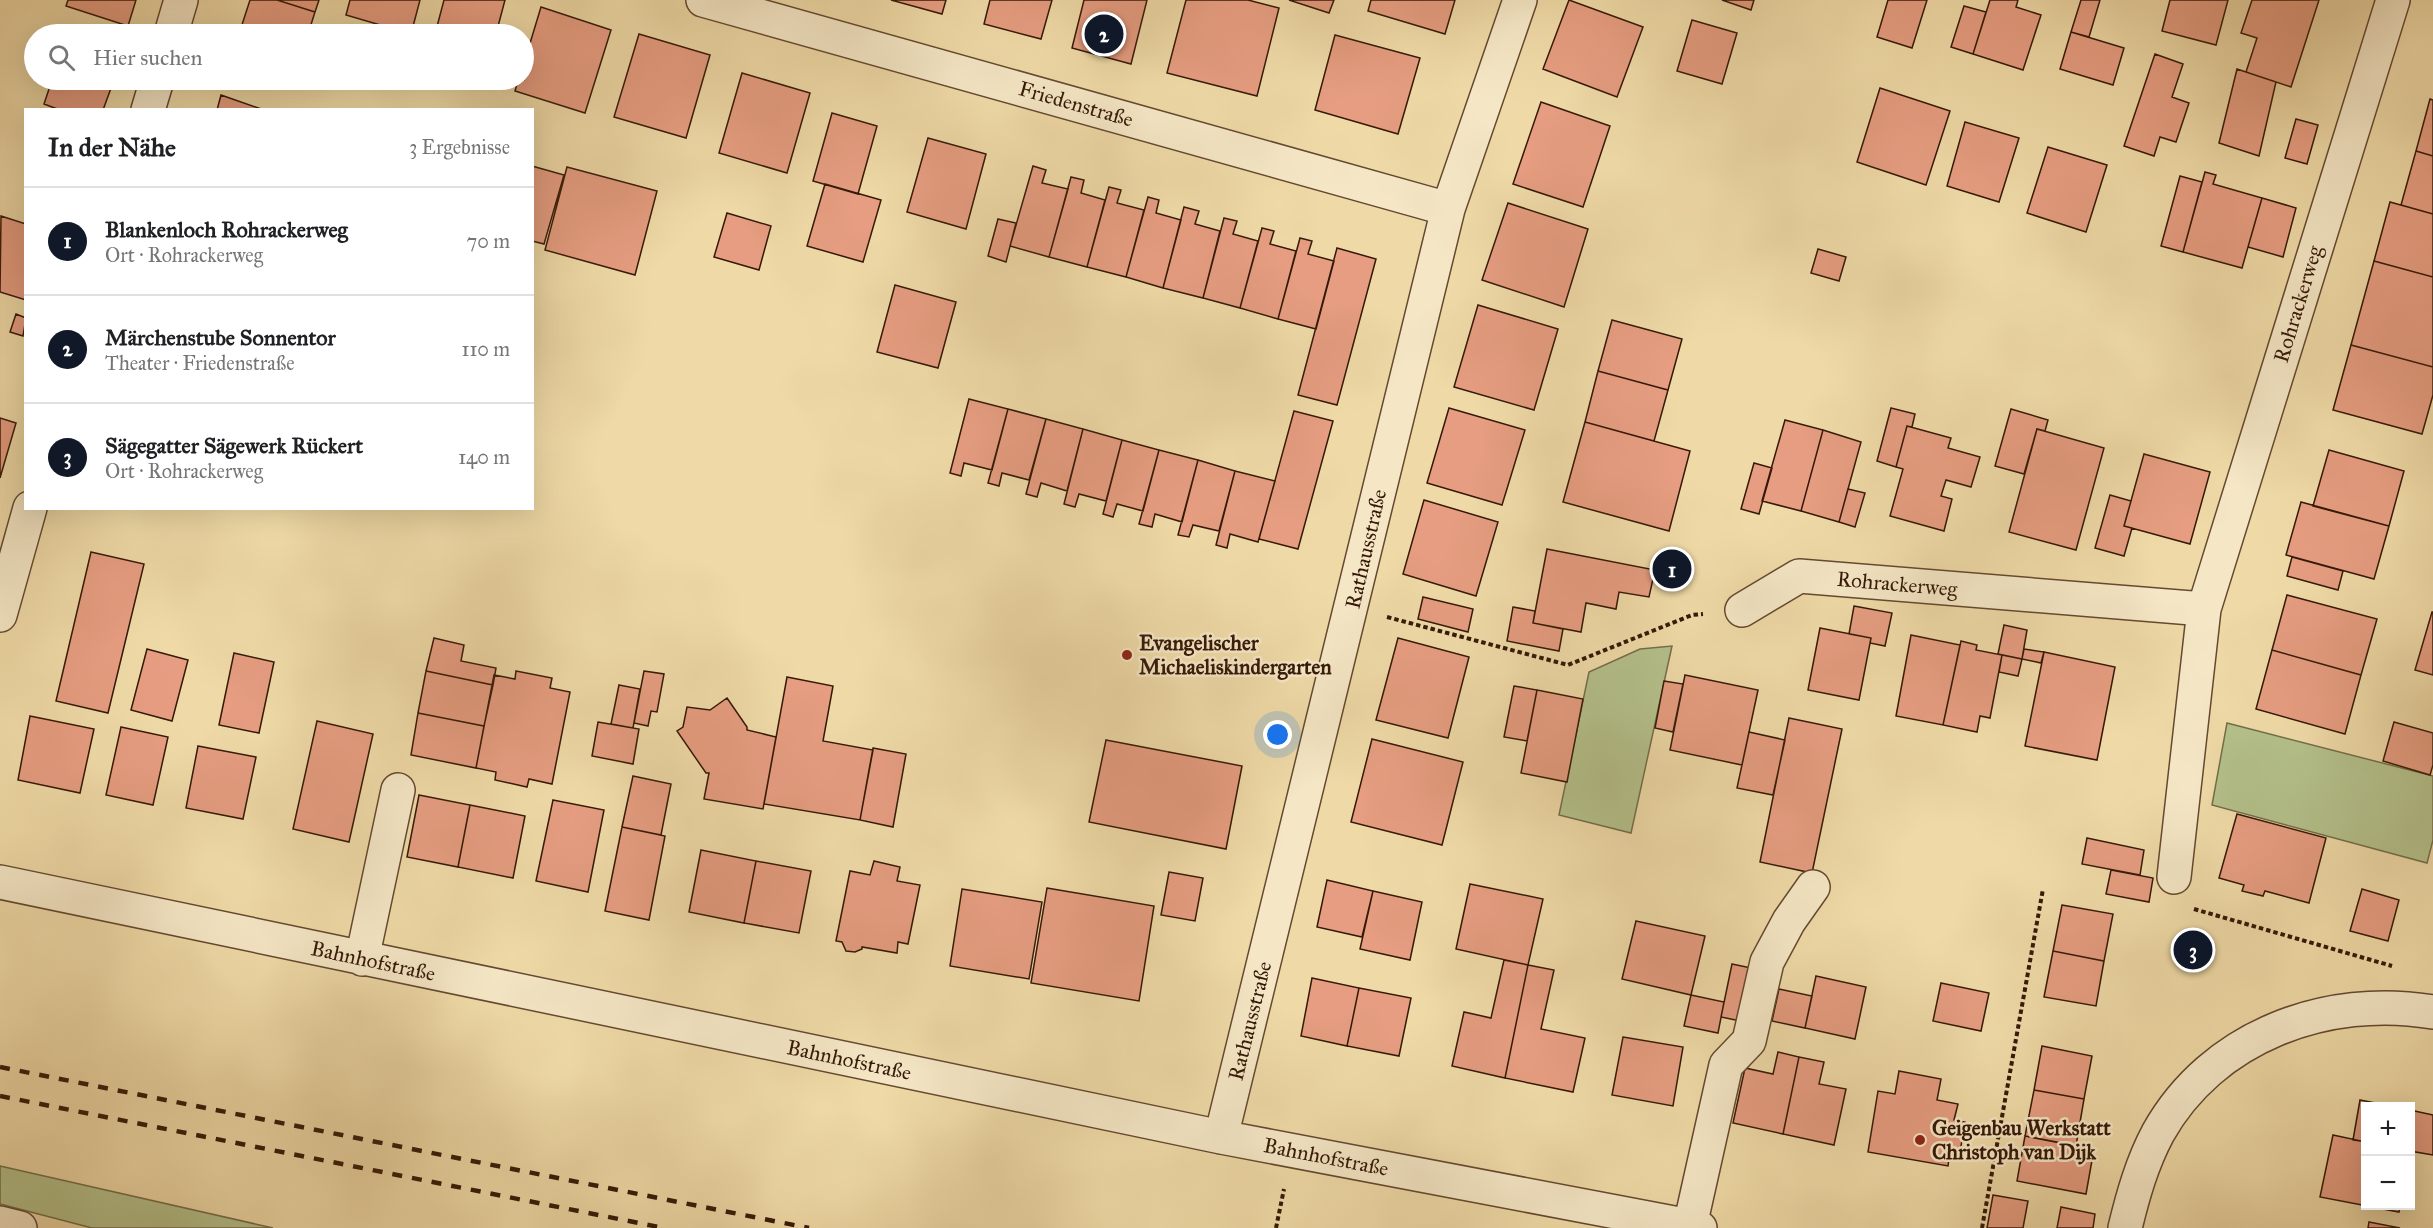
<!DOCTYPE html>
<html lang="de">
<meta charset="utf-8">
<style>
body{margin:0;font-family:"IM FELL Great Primer",serif;background:#f2f2f2;color:#202124}
.controls{position:absolute;right:18px;bottom:18px;display:grid;overflow:hidden;border-radius:0px;box-shadow:0 6px 24px #0002}
.controls button{width:54px;height:54px;display:grid;place-items:center;padding:0;border:0;border-bottom:2px solid #e0e0e0;background:#fff;color:#202124;font:30px sans-serif}
.you{position:absolute;left:1278px;top:735px;width:21px;height:21px;margin:-15px;border:4px solid #fff;border-radius:50%;background:#1a73e8;box-shadow:0 0 0 9px #1a73e833}
.badge{display:grid;place-items:center;width:39px;height:39px;border-radius:50%;background:#111827;color:#fff;font-size:20px;font-weight:700}
.pin{position:absolute;translate:-50% -50%;border:3px solid #fff;box-shadow:0 2px 6px #0006}
.list{margin:0;padding:0;list-style:none}
h2{display:flex;justify-content:space-between;align-items:center;height:78px;margin:0;padding:0 24px;font-size:26px}
h2 small{font-size:20px;font-weight:400;color:#757577}
.list li{display:grid;grid-template-columns:39px 1fr auto;gap:18px;align-items:center;box-sizing:border-box;height:108px;padding:0 24px;border-top:2px solid #e0e0e0}
.list b{display:block;font-size:22px;white-space:nowrap}
.list p{margin:0;font-size:20px;white-space:nowrap;color:#757577}
.list em{font-size:20px;font-style:normal;color:#757577}
.icon{flex:none;width:33px;height:33px;fill:none;stroke:currentColor;stroke-width:2;stroke-linecap:round;stroke-linejoin:round}
.map{position:relative;flex:none;width:2433px;height:1228px;overflow:hidden}
.search{position:absolute;background:#fff;box-shadow:0 6px 24px #0002;left:24px;top:24px;width:510px;height:66px;display:flex;align-items:center;gap:15px;box-sizing:border-box;padding:0 21px;border-radius:33px;color:#757577;font-size:22px}
.panel{position:absolute;background:#fff;box-shadow:0 6px 24px #0002;left:24px;top:108px;width:510px;height:402px;border-radius:0px}
.map>svg:first-child{display:block}
.green{fill:#b4c18b;stroke:#746d4a;stroke-width:1.5}
.building{fill:#e69d81;stroke:#351908;stroke-width:1.5}
.lines{fill:none;stroke-linecap:round;stroke-linejoin:round}
.minor-casing{stroke:#644930;stroke-width:36}
.path{stroke:#351908;stroke-width:4;stroke-dasharray:4.5 3;stroke-linecap:butt}
.minor{stroke:#f5e7c6;stroke-width:33}
.rail{stroke:#351908;stroke-width:4.5;stroke-dasharray:10 10;stroke-linecap:butt}
.poi-dot{fill:#8f2418;stroke:#f5e7c6;stroke-width:2}
.labels{text-anchor:middle;dominant-baseline:central;stroke-width:5;stroke-linejoin:round;paint-order:stroke}
.street-label{font-size:21px;fill:#351908;stroke:#f5e7c6}
.poi-label{font-size:21px;font-weight:bold;fill:#351908;stroke:#f5e7c6;text-anchor:start}
</style>
<div class="map">
<svg width="2433" height="1228" viewBox="0 0 2433 1228">
<rect width="100%" height="100%" fill="#efdaa7"/>
<filter id="stains"><feTurbulence type="fractalNoise" baseFrequency=".00333" numOctaves="4"/><feColorMatrix values="0 0 0 0 .2 0 0 0 0 .09 0 0 0 0 .02 0 0 0 .5 -.17"/></filter>
<radialGradient id="worn" r=".72"><stop offset=".6" stop-color="#630" stop-opacity="0"/><stop offset="1" stop-color="#630" stop-opacity=".3"/></radialGradient>
<!-- green -->
<path class="green" d="M1672,646l-41,187 -72,-18 30,-143 51,-23z
M2227,723l206,53v64l-6,23 -215,-58z
M0,1166l273,62h-181l-92,-24z"/>
<!-- building -->
<path class="building" d="M68,0h68l-8,26 -62,-20z
M250,0h27l38,12 -7,22h-69z
M277,0h42l-4,12z
M350,0h70l-9,34 -65,-19z
M444,0h61l-9,34h-61z
M891,0h55l-4,14z
M990,0h62l-11,39 -57,-15z
M1084,0h63l-16,64 -59,-16z
M1186,0h62l31,8 -22,88 -90,-23z
M1289,0h45l-5,13z
M1371,0h84l-10,34 -77,-23z
M1569,0l74,27 -26,70 -74,-28z
M1722,0h32l-3,10z
M1888,0h39l-15,48 -35,-11z
M1990,0h28l-2,7 25,8 -18,55 -50,-16z
M2081,0h19l-11,37 -18,-5z
M2170,0h58l-12,45 -54,-14z
M2252,0h67l-28,87 -45,-15 11,-34 -16,-5z
M1964,6l22,6 -13,42 -22,-7z
M541,7l70,23 -26,83 -70,-22 3,-11h6v-17z
M1692,20l45,13 -15,51 -45,-13z
M2071,32l53,16 -11,37 -53,-16z
M639,34l71,21 -24,83 -72,-21z
M1335,35l85,23 -22,76 -83,-24z
M2155,54l28,10 -11,33 17,6 -13,39 -16,-5 -6,19 -30,-10z
M2237,69l39,13 -17,74 -40,-13z
M742,73l68,20 -23,80 -68,-20z
M52,80h62l-11,30h-43l-16,-6z
M1880,88l70,23 -24,74 -69,-23z
M221,95l43,15h-47z
M2430,99l3,1v56l-17,-5z
M1541,102l69,24 -27,81 -70,-23z
M832,113l45,13 -19,68 -45,-13z
M2296,119l22,6 -11,39 -22,-6z
M1965,122l54,16 -20,64 -52,-16z
M928,138l58,16 -20,75 -59,-17z
M2048,147l59,18 -21,67 -59,-19z
M2416,151l17,5v58l-32,-9z
M532,166l32,9 -20,69 -12,-3z
M1033,166l13,4 -4,13 26,6 -19,68 -39,-11z
M567,167l90,24 -22,84 -90,-25z
M2205,172l11,3 -3,9 49,14 -20,70 -59,-16z
M2180,176l22,6 -19,70 -22,-6z
M1071,177l13,3 -3,13 24,7 -18,67 -38,-10z
M825,184l56,16 -18,62 -56,-16z
M1109,187l12,3 -4,13 27,7 -18,67 -39,-10z
M1148,197l11,3 -3,13 25,7 -18,68 -37,-11z
M2262,198l34,10 -13,49 -35,-10z
M2390,202l43,12v63l-59,-16z
M1508,203l80,26 -24,78 -82,-27z
M1184,207l15,4 -4,13 25,7 -17,67 -40,-10z
M727,213l44,13 -12,44 -45,-13z
M1,216l25,8v76l-26,-8z
M1224,218l13,3 -4,13 25,7 -18,67 -37,-10z
M998,219l18,4 -10,39 -18,-6z
M1262,228l12,3 -4,13 26,7 -18,68 -38,-11z
M1300,238l12,3 -4,13 26,7 -18,68 -38,-10z
M1337,248l39,11 -39,146 -39,-10z
M1818,249l28,8 -7,24 -28,-8z
M2374,261l59,16v90l-82,-22z
M895,285l61,17 -18,66 -61,-16z
M1478,305l80,24 -24,81 -80,-23z
M16,314l10,4 -3,18 -13,-4z
M1612,320l70,19 -14,51 -70,-19z
M2351,345l82,22v28l-11,39 -89,-24z
M1598,371l70,19 -14,51 -69,-19z
M969,399l39,10 -16,61 -28,-7 -3,13 -11,-3z
M1449,408l76,22 -23,75 -75,-22z
M1891,408l24,6 -3,13 -5,-1 -11,41 -19,-6z
M1008,409l38,10 -17,61 -27,-7 -3,13 -11,-3z
M2011,409l37,11 -3,11 -8,-2 -13,45 -29,-8z
M1294,411l39,10 -35,128 -39,-10z
M0,418l16,5 -16,55z
M1046,419l37,10 -16,62 -26,-8 -4,14 -11,-3z
M1785,420l38,10 -22,81 -39,-10z
M1585,422l105,29 -21,80 -106,-29z
M1907,426l44,12 -3,10 32,9 -9,30 -25,-7 -5,16 11,3 -8,32 -54,-15 13,-47 -7,-2z
M1083,429l39,11 -16,61 -27,-7 -4,13 -11,-3z
M2037,429l67,19 -28,102 -67,-18z
M1823,430l38,12 -22,80 -38,-11z
M1122,440l37,10 -16,61 -26,-7 -4,13 -10,-3z
M1159,450l39,10 -16,62 -27,-8 -3,13 -13,-3z
M2329,450l75,21 -15,55 -76,-20z
M2144,454l66,18 -20,72 -66,-18z
M1198,460l37,11 -16,60 -26,-6 -4,12 -11,-2z
M1754,463l18,5 -13,46 -18,-5z
M1235,471l40,10 -17,61 -28,-8 -3,14 -11,-3z
M1848,489l17,4 -10,34 -16,-5z
M2110,495l21,6 -7,25 8,2 -8,28 -29,-8z
M1424,500l74,22 -22,74 -73,-22z
M2301,502l88,24 -15,53 -88,-24z
M1547,549l108,21 -6,27 -30,-5 -3,17 -30,-6 -5,29 -48,-9z
M91,552l53,12 -36,149 -52,-12z
M2292,557l51,14 -5,19 -51,-14z
M1665,559l15,1 -1,18h-14z
M2287,595l90,24 -16,56 -89,-25z
M1423,597l50,12 -5,23 -50,-13z
M1854,606l38,7 -7,33 -15,-3 1,-5 -22,-4z
M1513,607l22,4 -2,12 30,6 -4,22 -52,-10z
M2432,612h1v63l-18,-5z
M2004,625l23,5 -5,29 -24,-5z
M1820,628l51,10 -12,62 -51,-10z
M1911,635l49,10 -17,80 -47,-9z
M434,638l30,7 -3,16 35,7 -3,17 -67,-14z
M1398,638l71,19 -21,81 -72,-18z
M1961,641l16,4 -1,5 26,5 -12,63 -10,-2 -3,16 -34,-7z
M147,649l41,11 -16,61 -41,-11z
M2024,649l20,3 -3,11 -19,-4z
M2272,650l89,25 -16,59 -89,-25z
M2044,652l71,15 -18,93 -72,-14z
M234,653l40,9 -15,71 -40,-8z
M2002,655l20,4 -4,17 -19,-4z
M426,671l67,14 -9,41 -66,-13z
M516,671l36,7 -2,10 20,4 -18,92 -23,-5 -2,8 -32,-7 1,-8 -20,-4 18,-93 21,4z
M644,671l20,3 -7,38 -6,-1 -3,15 -14,-3z
M1685,675l73,15 -16,75 -72,-15z
M787,677l46,9 -10,55 50,9 -13,70 -96,-16z
M1664,681l19,3 -10,48 -18,-4z
M619,685l21,4 -7,39 -22,-4z
M1514,686l23,4 -10,51 -23,-4z
M1537,690l46,9 -16,83 -46,-9z
M727,698l20,29v3l29,7 -13,72 -59,-10 5,-26h-3l-29,-42 6,-4 4,-20 23,3z
M418,713l66,13 -8,42 -65,-13z
M30,716l64,13 -14,64 -62,-13z
M1789,718l53,11 -30,144 -52,-11z
M317,721l56,13 -24,108 -56,-13z
M598,722l41,7 -6,35 -41,-8z
M2394,722l39,11v32l-3,10 -47,-14z
M121,727l47,10 -15,68 -47,-10z
M1749,732l36,8 -12,55 -36,-7z
M1372,739l91,23 -21,83 -91,-23z
M1106,740l136,26 -16,83 -137,-27z
M198,746l58,11 -13,62 -57,-11z
M873,748l33,6 -13,73 -33,-7z
M633,776l38,8 -10,51 -39,-8z
M419,795l51,10 -12,62 -51,-10z
M553,800l51,10 -16,82 -52,-11z
M470,805l55,11 -12,62 -55,-11z
M2237,814l89,24 -17,65 -44,-12 -2,5 -21,-5 2,-6 -25,-7z
M622,827l43,9 -16,84 -44,-9z
M2087,838l57,12 -4,25 -58,-11z
M701,850l55,11 -12,62 -55,-11z
M756,861l55,10 -12,62 -55,-10z
M874,861l26,6 -3,14 23,4 -12,59 -10,-2 -1,11 -35,-6v2l-7,3 -9,-1 -4,-9 -6,-1 14,-70 20,4z
M2111,870l42,8 -4,24 -43,-8z
M1169,872l34,6 -8,43 -34,-6z
M1327,880l46,11 -11,46 -45,-10z
M1470,884l73,15 -15,66 -72,-16z
M1047,888l107,18 -15,95 -108,-18z
M962,889l80,13 -13,77 -79,-13z
M2362,889l37,11 -11,41 -38,-10z
M1373,891l49,11 -12,58 -50,-11z
M2062,905l51,9 -9,47 -51,-10z
M1636,921l69,15 -14,59 -69,-16z
M2053,951l51,10 -8,45 -52,-9z
M1504,960l24,5 -23,113 -53,-12 12,-54 27,6z
M1732,964l29,6 -11,53 -29,-6z
M1528,965l26,5 -13,59 44,9 -12,54 -68,-14z
M1816,976l50,11 -11,52 -50,-11z
M1312,978l47,10 -12,58 -46,-10z
M1941,983l48,10 -8,38 -48,-10z
M1359,988l52,10 -12,58 -52,-10z
M1779,989l33,7 -7,32 -33,-7z
M1691,995l33,7 -6,31 -34,-7z
M1623,1037l60,10 -10,59 -61,-11z
M2042,1046l50,10 -8,43 -50,-9z
M1778,1052l21,5 -16,77 -50,-11 12,-55 28,6z
M1799,1057l25,5 -5,22 27,5 -12,56 -51,-11z
M1899,1071l42,8 -4,21 21,4 -4,16 11,2 -5,30 -10,-1 -2,15 -80,-14 10,-61 17,3z
M2034,1090l50,9 -8,47 -51,-10z
M2360,1100l31,6h-25v36l-13,-2z
M2410,1110l23,5v40l-23,-4z
M2333,1135l33,7v64h34l-1,6 -79,-15z
M2025,1136l69,13 -8,45 -69,-13z
M1993,1195l35,6 -5,27h-36z
M2061,1207l34,7 -2,14h-36z
M2369,1222l31,6h-32z"/>
<g class="lines">
<!-- minor casing -->
<g class="minor-casing">
<path id="minor" d="M703,0l745,209
M171,34l10,-34
M148,110l9,-30
M1742,610l57,-34 405,33
M0,615l30,-107
M2174,877l30,-268 189,-609
M0,882l1221,255 479,91
M362,959l36,-169
M1221,1137l227,-928 72,-209
M0,1223l20,5
M1690,1226l36,-161 23,-24 18,-79 22,-41 24,-34
M2125,1228c8,-33 17,-65 33,-95 54,-97 169,-139 275,-121"/>
</g>
<!-- path -->
<path class="path" d="M1387,617l181,48 124,-50 11,-1
M2194,909l198,57
M1276,1228l8,-39
M1982,1228l61,-339"/>
<!-- minor -->
<use href="#minor" class="minor"/>
<!-- rail -->
<path class="rail" d="M0,1067l809,161
M0,1096l664,132"/>
</g>
<!-- markers -->
<g class="poi-dot">
<circle cx="1127" cy="655" r="6"/>
<circle cx="1920" cy="1140" r="6"/>
</g>
<g class="labels">
<!-- street labels -->
<g class="street-label">
<text transform="translate(1076 104) rotate(16)">Friedenstraße</text>
<text transform="translate(2298 304) rotate(-73)">Rohrackerweg</text>
<text transform="translate(1366 549) rotate(-77)">Rathausstraße</text>
<text transform="translate(1897 584) rotate(5)">Rohrackerweg</text>
<text transform="translate(373 961) rotate(12)">Bahnhofstraße</text>
<text transform="translate(1250 1021) rotate(-76)">Rathausstraße</text>
<text transform="translate(849 1060) rotate(12)">Bahnhofstraße</text>
<text transform="translate(1326 1157) rotate(11)">Bahnhofstraße</text>
</g>
<!-- poi labels -->
<g class="poi-label">
<text x="1139" y="643">Evangelischer<tspan x="1139" dy="24">Michaeliskindergarten</tspan></text>
<text x="1932" y="1128">Geigenbau Werkstatt<tspan x="1932" dy="24">Christoph van Dijk</tspan></text>
</g>
</g>
<rect width="100%" height="100%" filter="url(#stains)"/>
<rect width="100%" height="100%" fill="url(#worn)"/>
</svg>
<div class="controls">
<button>+</button>
<button>−</button>
</div>
<div class="you"></div>
<div class="pin badge" style="left:1672px;top:569px">1</div>
<div class="pin badge" style="left:1104px;top:34px">2</div>
<div class="pin badge" style="left:2193px;top:950px">3</div>
<div class="search"><svg class="icon" aria-label="search" viewBox="0 0 24 24"><circle cx="10" cy="10" r="6"/><path d="M15 15l6 6"/></svg>Hier suchen</div>
<section class="panel">
<h2>In der Nähe<small>3 Ergebnisse</small></h2>
<ul class="list">
<li><span class="badge">1</span><div><b>Blankenloch Rohrackerweg</b><p>Ort · Rohrackerweg</p></div><em>70 m</em></li>
<li><span class="badge">2</span><div><b>Märchenstube Sonnentor</b><p>Theater · Friedenstraße</p></div><em>110 m</em></li>
<li><span class="badge">3</span><div><b>Sägegatter Sägewerk Rückert</b><p>Ort · Rohrackerweg</p></div><em>140 m</em></li>
</ul>
</section>
</div>
